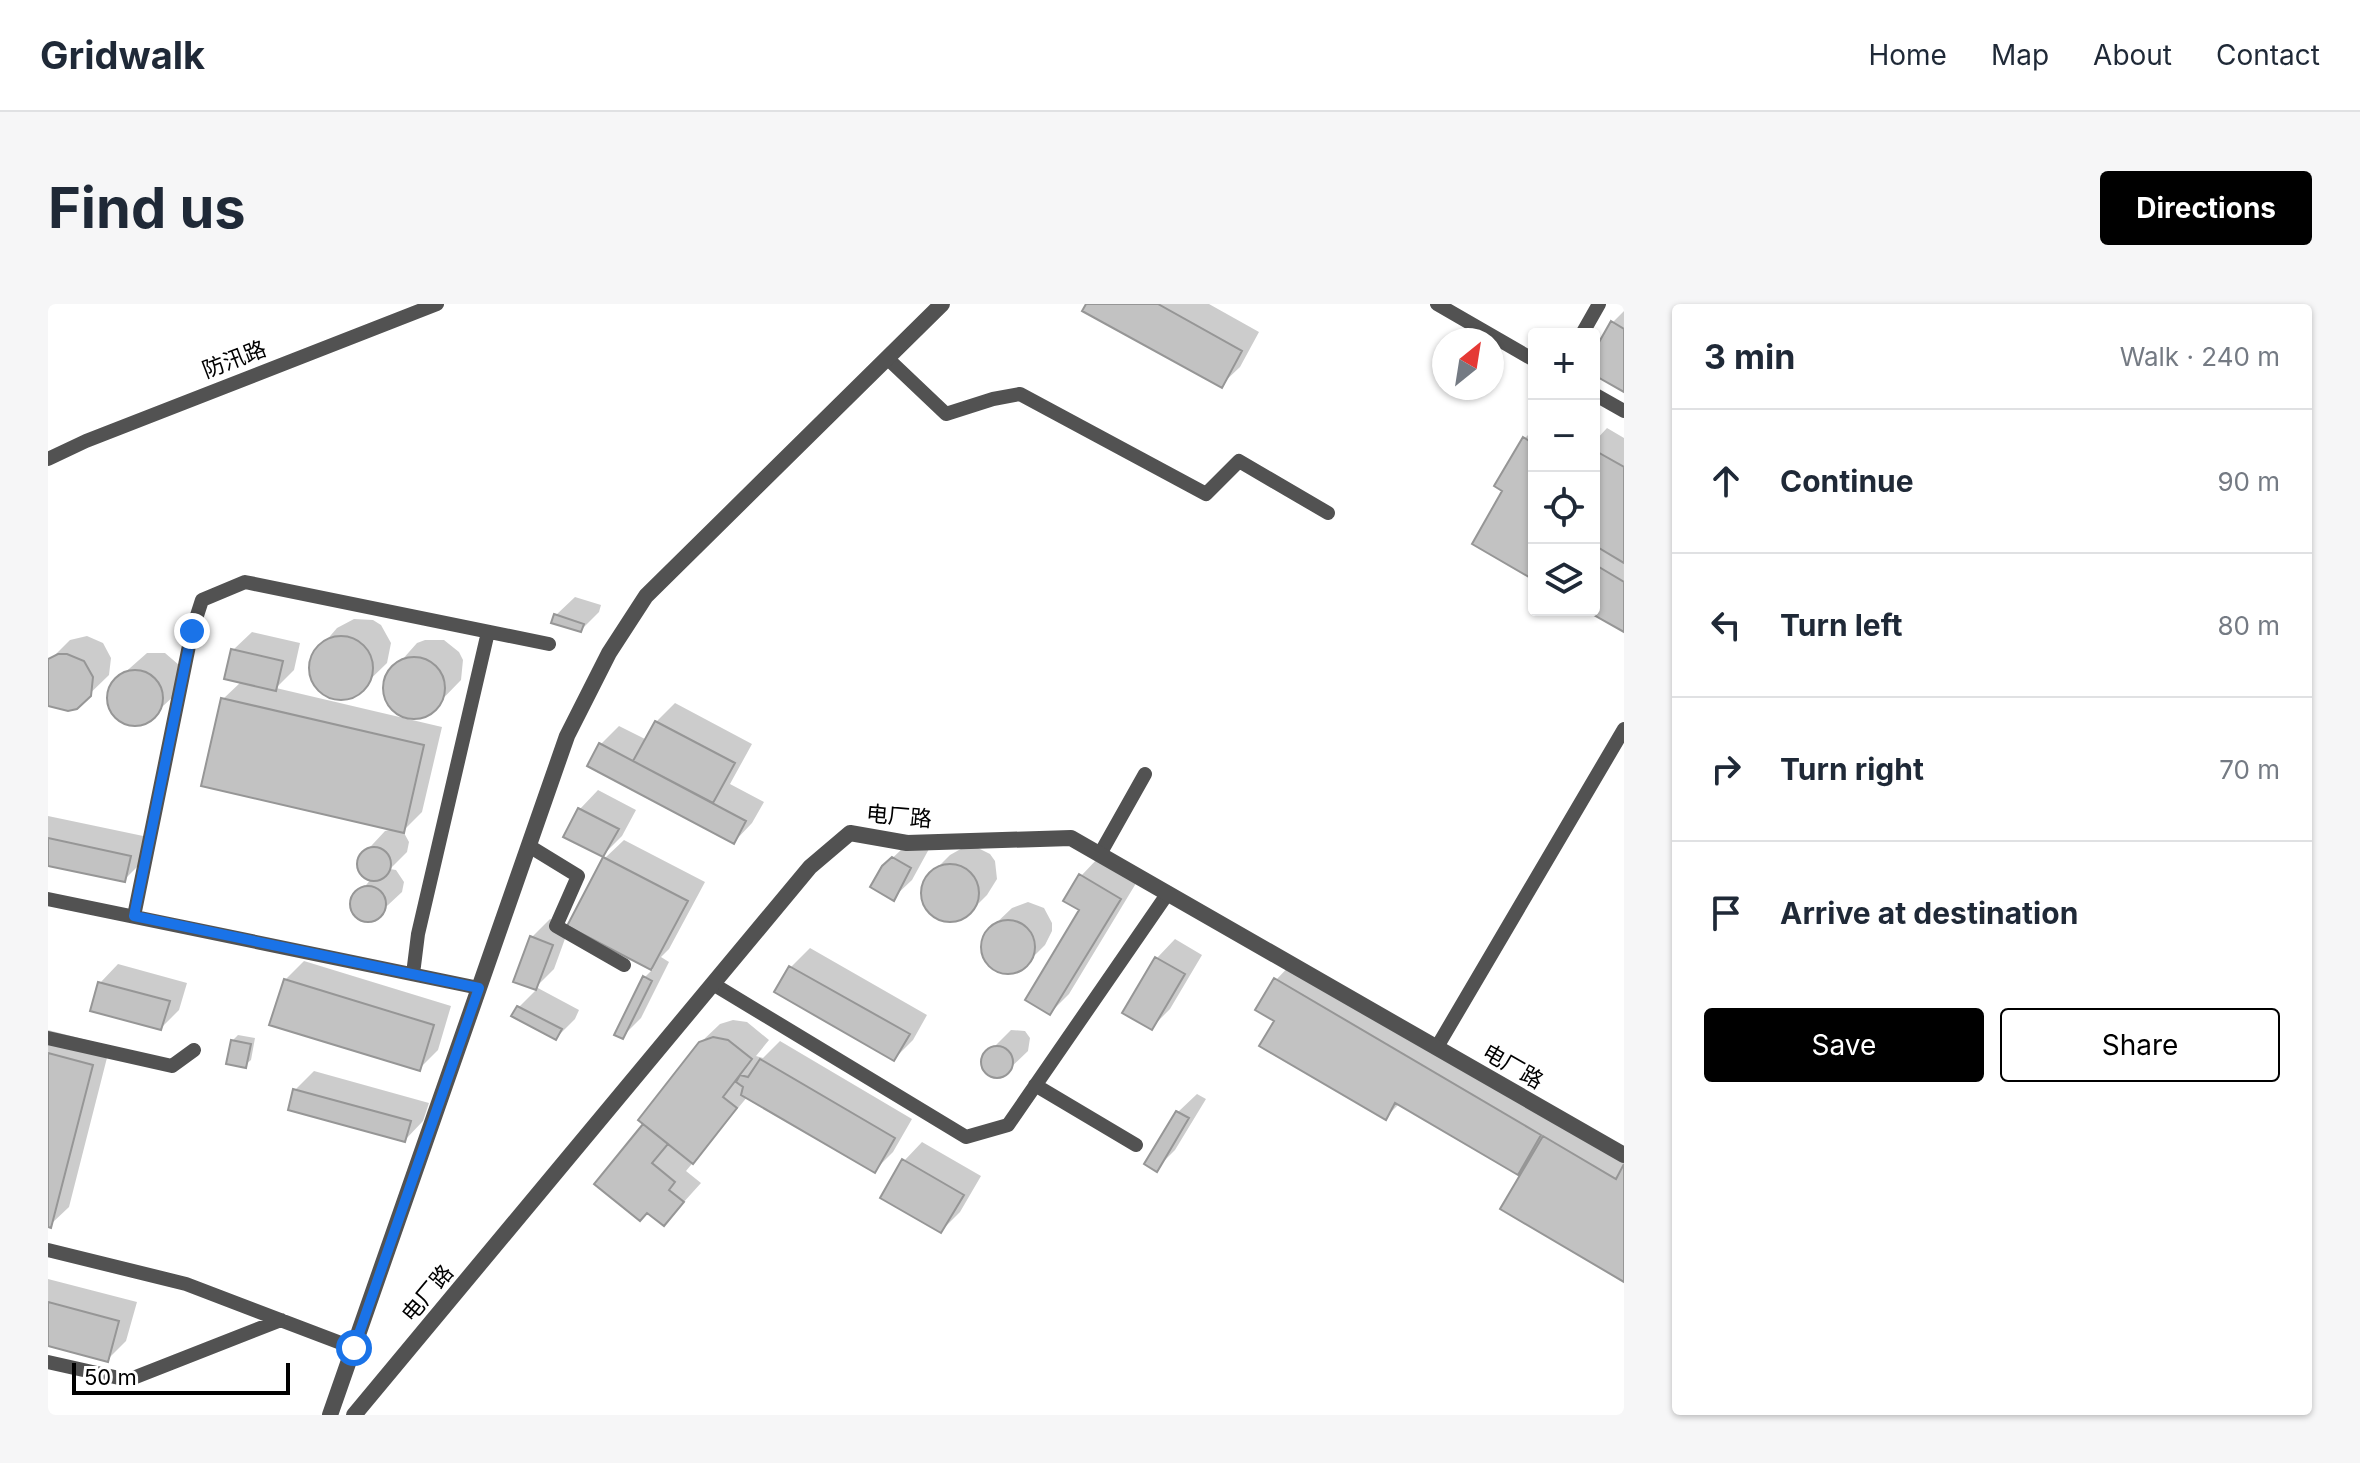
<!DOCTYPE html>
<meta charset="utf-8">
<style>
body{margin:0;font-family:Inter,"Noto Sans SC",sans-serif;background:#f6f6f7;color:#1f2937}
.controls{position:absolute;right:24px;top:24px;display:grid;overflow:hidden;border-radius:8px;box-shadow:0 2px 6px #0004}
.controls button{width:72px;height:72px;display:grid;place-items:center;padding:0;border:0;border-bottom:2px solid #e0e1e3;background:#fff;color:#1f2937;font:40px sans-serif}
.compass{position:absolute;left:1384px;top:24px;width:72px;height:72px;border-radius:50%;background:#fff;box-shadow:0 2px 6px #0004;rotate:30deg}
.scale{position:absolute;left:24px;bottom:20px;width:218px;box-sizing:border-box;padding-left:8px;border:4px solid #000;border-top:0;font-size:22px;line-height:28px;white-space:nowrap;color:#000;-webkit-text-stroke:6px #fff;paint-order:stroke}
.stop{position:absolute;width:24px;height:24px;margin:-18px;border:6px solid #1a73e8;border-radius:50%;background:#fff}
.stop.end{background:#1a73e8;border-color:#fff;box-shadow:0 2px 8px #0008}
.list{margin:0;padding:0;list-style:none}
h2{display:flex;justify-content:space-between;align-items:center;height:104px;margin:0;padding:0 32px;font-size:34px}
h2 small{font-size:26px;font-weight:400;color:#747a83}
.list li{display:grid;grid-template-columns:52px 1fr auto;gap:24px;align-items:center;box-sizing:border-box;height:144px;padding:0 32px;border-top:2px solid #e0e1e3}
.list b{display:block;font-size:30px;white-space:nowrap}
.list em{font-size:26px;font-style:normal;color:#747a83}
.actions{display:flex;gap:16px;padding:24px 32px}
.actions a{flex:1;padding:18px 0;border:2px solid #000;border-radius:8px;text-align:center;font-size:28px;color:#000}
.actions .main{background:#000;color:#fff}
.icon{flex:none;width:44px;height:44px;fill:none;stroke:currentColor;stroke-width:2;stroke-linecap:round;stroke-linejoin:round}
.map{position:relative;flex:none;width:1576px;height:1111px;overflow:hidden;border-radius:8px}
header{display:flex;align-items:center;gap:48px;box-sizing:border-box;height:112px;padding:0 40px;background:#fff;border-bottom:2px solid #e0e1e3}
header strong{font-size:38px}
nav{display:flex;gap:44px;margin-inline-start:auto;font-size:28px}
.intro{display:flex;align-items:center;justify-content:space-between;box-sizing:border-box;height:192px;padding:0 48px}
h1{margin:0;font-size:56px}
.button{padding:20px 36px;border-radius:8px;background:#000;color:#fff;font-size:28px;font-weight:700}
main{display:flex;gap:48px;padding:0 48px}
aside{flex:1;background:#fff;border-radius:8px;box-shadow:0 2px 6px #0004}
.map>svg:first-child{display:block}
.shadow{fill:#0003}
.building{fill:#c2c2c2;stroke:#969696;stroke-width:2}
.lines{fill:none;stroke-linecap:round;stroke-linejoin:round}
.lane{stroke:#525252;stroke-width:14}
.street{stroke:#525252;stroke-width:16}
.route{stroke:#1a73e8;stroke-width:10}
.labels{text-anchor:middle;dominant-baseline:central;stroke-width:7;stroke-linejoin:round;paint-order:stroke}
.street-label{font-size:22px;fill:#000;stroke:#fff}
</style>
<header>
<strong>Gridwalk</strong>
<nav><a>Home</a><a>Map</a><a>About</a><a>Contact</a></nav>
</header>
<div class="intro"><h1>Find us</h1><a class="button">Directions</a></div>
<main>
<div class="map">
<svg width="1576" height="1111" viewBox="0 0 1576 1111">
<rect width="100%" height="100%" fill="#fff"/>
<!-- shadow -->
<path class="shadow" d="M1040,0h121l50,28 -19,35 -19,18z
M1576,7v79l-30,-17v-18l19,-33z
M1559,124l17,10v192l-35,-20h5v-168z
M1486,125v149l-29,-88 19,-51z
M527,293l26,8 -2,7 -18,18 -25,-15z
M306,315l19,1 8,5 10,18 -4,20 -35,34h-21l-9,-5 -11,-17 2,-19 24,-28z
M204,328l48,11 -6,27 -18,18 166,39 -20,85 -19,19 6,11 -2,10 -17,17 6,1 8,12 -2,10 -29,27 -15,-3 -5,-15 18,-22 -9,-5 -3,-15 26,-28 9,-2 -171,-130 19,-18 -9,-31z
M39,332l16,7 8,15 -2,17 -33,32 -17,2 -11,-7v-40l22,-22z
M377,336h19l15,12 4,8 -2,20 -34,35 -20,2 -17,-12 -4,-8v-19l31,-35z
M99,349h18l14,12 -1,27 -33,31 -8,1 -16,-4 -11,-13v-16l3,-8z
M627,399l77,41 -22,40 34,18 -12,21 -18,19 -133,-98 18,-18 28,14 9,-18z
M550,486l38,20 -14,26 -19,19 -23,-46z
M0,512l100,21 -5,24 -19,19 -76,-16z
M576,536l81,42 -36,67 -8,8 8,5 -28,56 -19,19 23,-60 8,-8 -83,-44 -16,44 -18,18 43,23 -4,9 -19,19 -42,-23 5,-8 18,-18 -21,-8 16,-44 18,-18 19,7 36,-68z
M918,542h8l16,8 5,7 2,18 -10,16 -19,19 -18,7 -17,-7 -10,-16v-8l8,-16 19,-19z
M855,544l26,1 -17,31 -19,18 -10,-31z
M1051,553l39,23 -69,114 -19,19 32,-103 -1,-34z
M980,598l16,6 8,15v8l-7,14 -19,19 -15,8 -15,-3 -10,-11 -2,-16 8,-15 20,-19z
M1127,635l27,16 -32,54 -19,19 -26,-16 32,-54z
M762,644l117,67 -14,25 -19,19 -117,-67 14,-25z
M256,657l147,45 -13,44 -19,19 -134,-89z
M1246,657l330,193v125l-102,-104 -122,-72 -15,15 -108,-98 -1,-40z
M70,660l69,19 -8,27 -18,18 -61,-45z
M685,716l14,2 22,18 -13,16 7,2 17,-17 132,78 -19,33 -19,19 -126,-75 -62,75 15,12 -37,41 -17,-13 -1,-87 54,-81 20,-19z
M0,726l62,16 -41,161 -19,18h-2z
M963,726l14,1 5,7 -2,13 -26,25 -14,-3 -5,-8 2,-9z
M190,731l17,3 -4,22 -6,5 -13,-24z
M266,767l115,32 -6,18 -18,19 -110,-50z
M1149,790l9,5 -31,51 -19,19 22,-57z
M874,838l59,34 -21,36 -19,19 -37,-70z
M0,975l89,23 -11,39 -18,18 -60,-15z"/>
<!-- building -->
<path class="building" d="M1038,0h72l84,47 -20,37 -140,-77z
M1563,17l13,8v63l-30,-17v-24z
M1475,133l11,7v136l-62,-36 30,-53 -8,-5z
M1546,146l30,17v96l-30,-18z
M1546,260l30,18v50l-39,-22h9z
M506,310l30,10 -3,8 -30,-9z
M261 364a32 32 0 1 1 64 0a32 32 0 1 1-64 0Z
M183,345l52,12 -7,30 -52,-12z
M10,350h9l17,7 9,16 -2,19 -14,13 -9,2 -20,-5v-47z
M335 384a31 31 0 1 1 62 0a31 31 0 1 1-62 0Z
M59 394a28 28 0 1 1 56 0a28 28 0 1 1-56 0Z
M173,394l203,47 -20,88 -203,-47z
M607,417l80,42 -22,40 -80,-42z
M551,439l147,78 -12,23 -147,-78z
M530,504l41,21 -16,28 -40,-20z
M0,534l83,18 -6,26 -77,-16z
M309 560a17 17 0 1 1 34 0a17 17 0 1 1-34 0Z
M555,553l85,44 -37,69 -84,-44z
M844,553l19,11 -17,33 -24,-14 12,-21z
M873 589a29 29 0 1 1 58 0a29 29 0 1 1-58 0Z
M1031,570l42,25 -71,116 -25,-15 54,-90 -16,-9z
M302 600a18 18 0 1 1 36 0a18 18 0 1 1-36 0Z
M933 643a27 27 0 1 1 54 0a27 27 0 1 1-54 0Z
M482,632l23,9 -17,45 -23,-8z
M1107,653l30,17 -33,56 -30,-17z
M741,662l121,68 -16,27 -120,-69z
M595,672l9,5 -29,58 -9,-4z
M1226,674l267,157 -23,40 -123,-72 -9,17 -127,-74 15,-25 -19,-11z
M236,675l150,46 -14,46 -151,-46z
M50,678l72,19 -9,29 -71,-19z
M469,702l45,23 -6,11 -45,-24z
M665,733l15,3 24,19 -29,38 14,11 -44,56 -55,-44 61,-78z
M183,736l20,4 -5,24 -20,-4z
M933 758a16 16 0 1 1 32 0a16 16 0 1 1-32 0Z
M0,749l45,12 -42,163 -3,-1z
M712,755l135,79 -20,35 -134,-78 2,-8 -7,-5 4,-7 8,2z
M245,785l118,32 -6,21 -117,-32z
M1128,807l13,7 -32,54 -13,-8z
M595,820l25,20 -16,19 23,19 -6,8 15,12 -20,24 -17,-13 -7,8 -46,-37z
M1495,832l73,43 8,-15v118l-124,-73z
M854,855l62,36 -23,38 -61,-35z
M0,998l71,19 -11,41 -60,-16z"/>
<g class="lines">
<!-- lane -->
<path class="lane" d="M1389,0l97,56
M1534,30l17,-30
M839,54l59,56 47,-15 27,-5 186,100 33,-33 89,52
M1546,90l30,17
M0,155l38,-18 351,-137
M481,542l49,30 -22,50 68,39
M1052,550l45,-80
M0,595l431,89
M86,612l58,-285 10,-31 43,-18 304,62
M365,670l5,-40 70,-302
M665,680l253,153 42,-12 160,-232
M0,734l124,28 22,-16
M1389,743l187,-318
M987,781l101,60
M0,946l138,34 168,64
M0,1058l80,18 153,-60"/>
<!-- street -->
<path class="street" d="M282,1111l237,-679 42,-83 37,-57 296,-292
M306,1111l456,-548 40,-34 57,10 164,-5 553,317"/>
</g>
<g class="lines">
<!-- route -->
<path class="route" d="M144,327l-58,285 345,72 -125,360"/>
</g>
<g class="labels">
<!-- street labels -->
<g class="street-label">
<text transform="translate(186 55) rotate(-21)">防汛路</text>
<text transform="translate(851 512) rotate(5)">电厂路</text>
<text transform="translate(1465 762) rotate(30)">电厂路</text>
<text transform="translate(379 989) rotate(-50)">电厂路</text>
</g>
</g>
</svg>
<div class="controls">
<button>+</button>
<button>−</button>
<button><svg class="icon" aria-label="locate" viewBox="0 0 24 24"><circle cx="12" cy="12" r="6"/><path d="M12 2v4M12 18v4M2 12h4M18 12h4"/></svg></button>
<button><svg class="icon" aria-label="layers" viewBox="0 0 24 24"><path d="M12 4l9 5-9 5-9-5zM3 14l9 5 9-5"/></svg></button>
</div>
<svg class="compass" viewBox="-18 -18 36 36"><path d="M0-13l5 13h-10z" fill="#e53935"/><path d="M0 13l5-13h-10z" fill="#747a83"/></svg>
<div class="scale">50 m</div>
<div class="stop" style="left:306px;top:1044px"></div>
<div class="stop end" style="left:144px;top:327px"></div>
</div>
<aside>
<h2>3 min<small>Walk · 240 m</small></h2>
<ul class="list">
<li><svg class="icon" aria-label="ahead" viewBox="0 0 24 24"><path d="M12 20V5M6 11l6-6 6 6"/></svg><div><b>Continue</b></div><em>90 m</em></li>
<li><svg class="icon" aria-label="left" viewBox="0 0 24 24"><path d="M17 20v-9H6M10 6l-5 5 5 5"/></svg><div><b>Turn left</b></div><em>80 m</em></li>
<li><svg class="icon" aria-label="right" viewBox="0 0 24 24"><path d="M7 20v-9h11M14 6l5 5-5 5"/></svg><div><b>Turn right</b></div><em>70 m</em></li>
<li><svg class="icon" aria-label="arrive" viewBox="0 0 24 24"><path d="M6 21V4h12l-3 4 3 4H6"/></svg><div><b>Arrive at destination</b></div></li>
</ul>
<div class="actions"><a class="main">Save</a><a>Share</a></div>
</aside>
</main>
